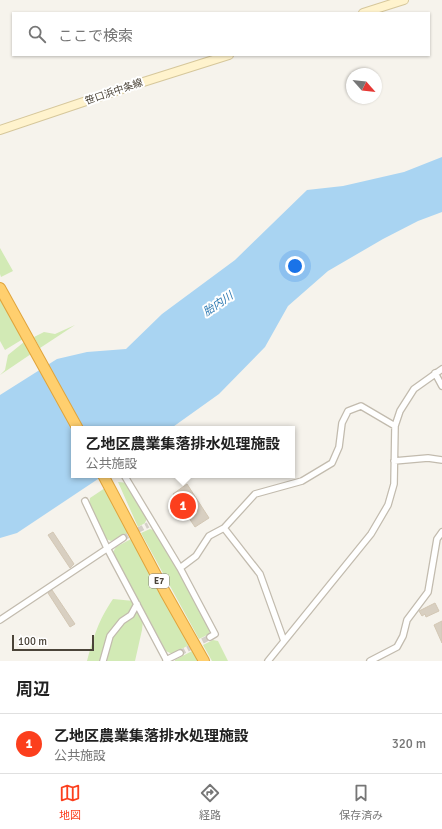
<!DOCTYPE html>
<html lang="ja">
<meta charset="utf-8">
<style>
body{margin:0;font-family:Signika,"Noto Sans JP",sans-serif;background:#f6f6f6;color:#222}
.compass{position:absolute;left:346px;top:68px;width:36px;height:36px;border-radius:50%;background:#fff;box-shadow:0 1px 3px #0004;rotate:117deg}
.scale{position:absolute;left:12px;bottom:10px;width:82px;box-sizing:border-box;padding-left:4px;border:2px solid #4b4439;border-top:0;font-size:11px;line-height:14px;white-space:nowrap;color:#4b4439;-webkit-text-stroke:3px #fff;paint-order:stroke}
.you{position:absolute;left:295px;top:266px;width:14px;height:14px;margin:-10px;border:3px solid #fff;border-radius:50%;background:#1a73e8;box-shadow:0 0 0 6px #1a73e833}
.badge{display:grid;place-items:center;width:26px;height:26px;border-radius:50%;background:#fc3f1d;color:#fff;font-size:13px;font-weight:700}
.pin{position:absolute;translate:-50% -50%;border:2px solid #fff;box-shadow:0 1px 4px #0006}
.popup{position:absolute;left:71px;top:426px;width:224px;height:52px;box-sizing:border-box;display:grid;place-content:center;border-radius:0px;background:#fff;filter:drop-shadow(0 1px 3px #0005);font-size:13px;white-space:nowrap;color:#767676}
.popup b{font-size:15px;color:#222}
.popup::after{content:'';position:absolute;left:50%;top:100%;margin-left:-8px;border:8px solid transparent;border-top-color:#fff}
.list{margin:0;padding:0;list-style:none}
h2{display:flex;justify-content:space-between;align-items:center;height:52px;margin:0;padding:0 16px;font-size:17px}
h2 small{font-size:13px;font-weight:400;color:#767676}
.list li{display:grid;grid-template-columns:26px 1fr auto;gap:12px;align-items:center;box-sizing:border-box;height:60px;padding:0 16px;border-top:1px solid #e0e0e0}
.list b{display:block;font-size:15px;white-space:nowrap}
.list p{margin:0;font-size:13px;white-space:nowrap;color:#767676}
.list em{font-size:13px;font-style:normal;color:#767676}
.icon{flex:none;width:22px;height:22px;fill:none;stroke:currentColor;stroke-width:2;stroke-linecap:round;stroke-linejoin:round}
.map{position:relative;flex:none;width:442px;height:661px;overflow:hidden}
.search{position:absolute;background:#fff;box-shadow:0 1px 3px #0004;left:12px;right:12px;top:12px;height:44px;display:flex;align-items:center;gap:10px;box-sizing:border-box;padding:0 14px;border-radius:0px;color:#767676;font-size:15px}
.sheet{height:112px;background:#fff}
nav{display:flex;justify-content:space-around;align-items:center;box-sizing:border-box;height:56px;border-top:1px solid #e0e0e0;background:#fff;font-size:11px;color:#767676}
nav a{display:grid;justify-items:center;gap:2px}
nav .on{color:#fc3f1d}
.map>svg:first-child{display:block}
.green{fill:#d2eab5}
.water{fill:#a9d4f2}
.building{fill:#d8cfc1;stroke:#d3c7b4}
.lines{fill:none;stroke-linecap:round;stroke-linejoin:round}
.minor-tunnel{stroke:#d4d0c8;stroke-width:5.5;stroke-dasharray:5.5 3;stroke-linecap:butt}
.minor-casing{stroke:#c2bbae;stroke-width:8}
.secondary-casing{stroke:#d6c79b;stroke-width:10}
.motorway-casing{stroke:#e0a43c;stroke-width:12}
.minor{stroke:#fff;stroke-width:5.5}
.secondary{stroke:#fff3cd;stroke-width:8}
.motorway{stroke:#ffcf6e;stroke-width:10}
.labels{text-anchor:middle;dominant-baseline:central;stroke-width:4;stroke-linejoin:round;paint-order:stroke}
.shield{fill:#fff;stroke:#817c74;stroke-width:1}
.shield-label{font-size:9px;font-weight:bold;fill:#4b4439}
.street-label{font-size:10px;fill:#4b4439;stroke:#fff}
.water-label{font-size:11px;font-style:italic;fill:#2e7ab2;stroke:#fff}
</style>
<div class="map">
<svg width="442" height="661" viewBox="0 0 442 661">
<rect width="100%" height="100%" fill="#f6f3ec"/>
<!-- green -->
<path class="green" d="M0,248l13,23 -12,6 -1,-3z
M0,297l23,42 -18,11 -5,-9z
M75,325l-35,23 -6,-11 10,-5 11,2z
M24,342l7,12 -31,21 5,-5 3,-15z
M118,482l11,1 18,35 -2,5 -7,4z
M105,488l23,45 -17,8 -5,-2 -17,-34 1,-7z
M150,529l6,2 2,3 52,95 -1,5 -10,5 -58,-106z
M131,539l58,106 -17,9 -6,-3 -22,-41 -2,20 -7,31h-48c7,-25 11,-40 26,-62l21,2 10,9 -31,-58 3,-5z
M213,640l5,1 10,20h-16l-9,-16z
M192,651l6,10h-23v-1z"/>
<!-- water -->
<path class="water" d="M442,157v55l-24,9 -35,18 -55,32 -40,35 -23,41 -46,47 -49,35h-96v46h30l-87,58 -17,5v-143l57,-36 30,-7 39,-3 36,-35 73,-54 72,-70 36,-4 61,-14z"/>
<!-- building -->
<path class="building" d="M187,484l22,34 -14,9 -22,-33z
M53,532l21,32 -4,4 -22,-33z
M52,590l23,34 -5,3 -22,-34z
M435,603l4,8 -13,6 -1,-3 -3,2 -3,-5z
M442,621v22l-8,-18z"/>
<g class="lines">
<!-- minor-tunnel -->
<path class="minor-tunnel" d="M123,538l25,-13
M180,653l30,-16"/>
<!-- minor casing -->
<g class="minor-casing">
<path id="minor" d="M435,373l7,13
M394,461l34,-3 14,2
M124,475l56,93 35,66 -5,3
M85,501l22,47 60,113
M224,528l36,46 24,67
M180,568l16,-12 13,-20 15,-8 31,-34 47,-13 30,-18 7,-16 3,-24 6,-12 13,-5 34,20
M0,620l123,-82
M166,660l14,-7
M103,661l7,-25 12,-15 9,-6 6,-11
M268,661l103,-127 17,-29 6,-21 1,-58 5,-15 14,-22 28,-20
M370,661l27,-14 6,-11 4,-16 21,-28 9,-53 5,-7"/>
</g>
<!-- secondary casing -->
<g class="secondary-casing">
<path id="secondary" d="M363,13l41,-13
M0,130l137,-46 92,-29"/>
</g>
<!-- motorway casing -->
<g class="motorway-casing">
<path id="motorway" d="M0,288l78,141
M103,475l62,117 39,69"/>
</g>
<!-- minor -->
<use href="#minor" class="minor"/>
<!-- secondary -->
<use href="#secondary" class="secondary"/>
<!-- motorway -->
<use href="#motorway" class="motorway"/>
</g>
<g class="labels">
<!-- shield labels -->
<rect class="shield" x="149" y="574" width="20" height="14" rx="3"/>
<g class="shield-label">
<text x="159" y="581">E7</text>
</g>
<!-- street labels -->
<g class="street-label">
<text transform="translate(114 92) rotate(-19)">笹口浜中条線</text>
</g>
<!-- water labels -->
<g class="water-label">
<text transform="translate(218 304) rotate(-34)">胎内川</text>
</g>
</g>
</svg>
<svg class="compass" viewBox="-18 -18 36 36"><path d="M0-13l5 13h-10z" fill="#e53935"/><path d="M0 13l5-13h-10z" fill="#767676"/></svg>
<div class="scale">100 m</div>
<div class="you"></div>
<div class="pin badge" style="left:183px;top:506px">1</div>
<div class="popup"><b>乙地区農業集落排水処理施設</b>公共施設</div>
<div class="search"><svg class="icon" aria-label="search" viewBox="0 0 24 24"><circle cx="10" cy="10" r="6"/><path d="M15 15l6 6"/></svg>ここで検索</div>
</div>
<section class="sheet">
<h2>周辺<small></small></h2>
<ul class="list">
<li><span class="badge">1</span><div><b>乙地区農業集落排水処理施設</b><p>公共施設</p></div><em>320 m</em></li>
</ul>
</section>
<nav>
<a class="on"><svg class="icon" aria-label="map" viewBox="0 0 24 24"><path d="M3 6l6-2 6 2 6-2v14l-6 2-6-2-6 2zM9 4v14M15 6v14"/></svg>地図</a>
<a><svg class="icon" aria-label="directions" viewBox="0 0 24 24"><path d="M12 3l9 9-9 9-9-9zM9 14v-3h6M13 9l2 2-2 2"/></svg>経路</a>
<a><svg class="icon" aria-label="saved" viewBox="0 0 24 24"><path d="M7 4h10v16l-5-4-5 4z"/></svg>保存済み</a>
</nav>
